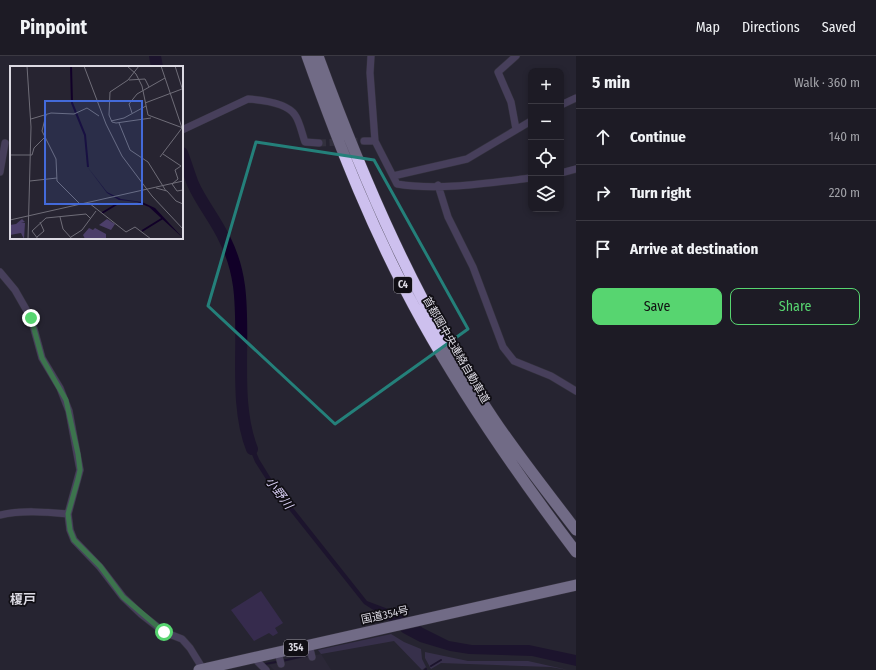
<!DOCTYPE html>
<meta charset="utf-8">
<style>
body{margin:0;font-family:"Fira Sans Condensed","Noto Sans JP",sans-serif;background:#25242d;color:#f1f3f6}
.controls{position:absolute;right:12px;top:12px;display:grid;overflow:hidden;border-radius:8px;box-shadow:0 2px 6px #0003}
.controls button{width:36px;height:36px;display:grid;place-items:center;padding:0;border:0;border-bottom:1px solid #3b3942;background:#1d1b25;color:#f1f3f6;font:20px sans-serif}
.stop{position:absolute;width:12px;height:12px;margin:-9px;border:3px solid #57d570;border-radius:50%;background:#fff}
.stop.end{background:#57d570;border-color:#fff;box-shadow:0 1px 4px #0008}
.list{margin:0;padding:0;list-style:none}
h2{display:flex;justify-content:space-between;align-items:center;height:52px;margin:0;padding:0 16px;font-size:17px}
h2 small{font-size:13px;font-weight:400;color:#a0a1a7}
.list li{display:grid;grid-template-columns:26px 1fr auto;gap:12px;align-items:center;box-sizing:border-box;height:56px;padding:0 16px;border-top:1px solid #3b3942}
.list b{display:block;font-size:15px;white-space:nowrap}
.list em{font-size:13px;font-style:normal;color:#a0a1a7}
.actions{display:flex;gap:8px;padding:12px 16px}
.actions a{flex:1;padding:9px 0;border:1px solid #57d570;border-radius:8px;text-align:center;font-size:14px;color:#57d570}
.actions .main{background:#57d570;color:#111}
.icon{flex:none;width:22px;height:22px;fill:none;stroke:currentColor;stroke-width:2;stroke-linecap:round;stroke-linejoin:round}
.map{position:relative;flex:none;width:576px;height:614px;overflow:hidden}
header{display:flex;align-items:center;gap:24px;box-sizing:border-box;height:56px;padding:0 20px;background:#1d1b25;border-bottom:1px solid #3b3942}
header strong{font-size:19px}
nav{display:flex;gap:22px;margin-inline-start:auto;font-size:14px}
main{display:flex}
aside{flex:1;background:#1d1b25}
.map>svg:first-child{display:block}
.built{fill:#312b3f}
.green{fill:#4c3f6a}
.water{fill:#110028}
.lines{fill:none;stroke-linecap:round;stroke-linejoin:round}
.stream{stroke:#110028;stroke-width:2}
.river{stroke:#110028;stroke-width:12}
.building{fill:#493470}
.minor-tunnel{stroke:#423f4c;stroke-width:7;stroke-dasharray:7 3.5;stroke-linecap:butt}
.minor-casing{stroke:#44414d;stroke-width:8}
.highway-casing{stroke:#44414d;stroke-width:12}
.minor{stroke:#6f618f;stroke-width:7}
.highway{stroke:#cdc0ee;stroke-width:11}
.route{stroke:#57d570;stroke-width:5}
.marked{fill:none;stroke:#24807a;stroke-width:3;stroke-linejoin:round}
.labels{text-anchor:middle;dominant-baseline:central;stroke-width:3.5;stroke-linejoin:round;paint-order:stroke}
.shield{fill:#100e14;stroke:#9f9da5;stroke-width:1}
.shield-label{font-size:10px;font-weight:bold;fill:#dcdae3}
.street-label{font-size:11px;fill:#dcdae3;stroke:#100e14}
.water-label{font-size:12px;font-style:italic;fill:#dbd1f7;stroke:#100e14}
.quarter-label{font-size:13px;font-weight:bold;fill:#dcdae3;stroke:#100e14}
.inset-river{fill:none;stroke:#110028;stroke-width:2}
.inset-road{fill:none;stroke:#6f6d78;stroke-width:1}
.view{fill:#436ada;fill-opacity:0.15;stroke:#436ada;stroke-width:2}
.inset-edge{fill:none;stroke:#dcdae3;stroke-width:2}
</style>
<header>
<strong>Pinpoint</strong>
<nav><a>Map</a><a>Directions</a><a>Saved</a></nav>
</header>
<main>
<div class="map">
<svg width="576" height="614" viewBox="0 0 576 614">
<rect width="100%" height="100%" fill="#272431"/>
<!-- built -->
<path class="built" d="M321,598l10,16h-57l-5,-5z"/>
<!-- green -->
<path class="green" d="M391,578l13,8 17,7 1,10 4,8 -4,3 -28,-29 -73,13 -3,-4z
M425,596l43,9h60l40,9 -17,-3 -110,-4 -10,6 -6,-11z"/>
<!-- water -->
<path class="water" d="M244,379h5l10,24 16,26 92,116 37,14 19,13 26,13 23,4h57l47,10v11l-44,-10 -63,-2 -19,-3 -30,-9 -17,-9 -17,-15 -22,-14 -93,-117 -16,-25z"/>
<g class="lines">
<!-- stream -->
<path class="stream" d="M282,605l26,-6
M265,608l11,-2
M431,610l10,-6
M425,614l1,-1"/>
<!-- river -->
<path class="river" d="M155,0l2,11
M182,97c4,10 7,21 11,31 9,20 23,36 32,56 7,14 12,31 14,46 7,52 -6,115 13,163"/>
</g>
<!-- building -->
<path class="building" d="M261,535l22,32 -8,5 3,5 -5,3 -4,-3 -15,8 -23,-31z"/>
<g class="lines">
<!-- minor-tunnel -->
<path class="minor-tunnel" d="M319,87l45,-2"/>
<!-- minor casing -->
<g class="minor-casing">
<path id="minor" d="M371,0l-1,17 5,68 22,43c41,7 92,-1 134,-6
M561,49l15,-7
M516,73l-5,-27 -13,-30 18,-16
M182,74l66,-31c13,1 39,4 47,16 5,7 7,19 10,27l14,1
M364,85h11
M0,116l5,-29
M561,117l15,-4
M393,120l74,-17 64,-38
M438,129l10,32 25,50 30,80 11,14 37,15 25,15
M0,216l15,18 16,28 11,40 18,30 9,23 11,59 -12,44 2,16 4,10 26,27 23,30 18,17 23,18 18,7 8,9 13,21
M0,459c22,-5 45,-3 68,-1
M309,589l3,12
M278,596l3,12
M254,602l12,12"/>
</g>
<!-- highway casing -->
<g class="highway-casing">
<path id="highway" d="M307,0c32,90 68,181 115,265 45,81 98,157 154,231
M318,0c46,126 100,251 175,362 26,39 55,75 83,112
M199,614l377,-85"/>
</g>
<!-- minor -->
<use href="#minor" class="minor"/>
<!-- highway -->
<use href="#highway" class="highway"/>
</g>
<g class="lines">
<!-- route -->
<path class="route" d="M31,262l11,40 24,42 12,54 2,16 -2,9 -10,35 2,16 4,10 26,26 23,31 41,35"/>
</g>
<!-- marked area -->
<path d="M0 0H576V614H0ZM256,86l118,18 94,169 -133,95 -127,-118z" fill="#272431" fill-opacity=".55" fill-rule="evenodd"/>
<path class="marked" d="M256,86l118,18 94,169 -133,95 -127,-118z"/>
<g class="labels">
<!-- shield labels -->
<g class="shield">
<rect x="394" y="221" width="18" height="16" rx="3"/>
<rect x="284" y="584" width="24" height="16" rx="3"/>
</g>
<g class="shield-label">
<text x="403" y="229">C4</text>
<text x="296" y="592">354</text>
</g>
<!-- street labels -->
<g class="street-label">
<text transform="translate(456 294) rotate(60)">首都圏中央連絡自動車道</text>
<text transform="translate(385 559) rotate(-12)">国道354号</text>
</g>
<!-- water labels -->
<g class="water-label">
<text transform="translate(279 437) rotate(53)">小野川</text>
</g>
<!-- quarter labels -->
<g class="quarter-label">
<text x="23" y="543">榎戸</text>
</g>
</g>
<!-- overview -->
<g transform="translate(10 10)">
<rect width="173" height="173" fill="#272431"/>
<path d="M12,153l3,3h-4l4,1 -1,16 -3,-6 -11,2v-10l6,-1zM97,153l8,5 -4,6 -12,-5zM79,162l4,2 2,-2 11,6v5h-21l-2,-4z" fill="#4c3f6a"/>
<path d="M76,99l21,27 14,7 21,3 13,6 28,30 -34,-31 -12,-5 -18,-2 -12,-7z" fill="#110028"/>
<path class="inset-river" d="M61,0l1,37 13,32 3,32M92,147l15,-9M132,165l21,-13"/>
<path class="inset-road" d="M17,0l4,61 -3,112M74,0l22,58 16,32 30,40 31,33M117,0l9,8 6,12 6,29 35,13M129,0l-11,14 -18,12 -1,23 3,7 4,1 35,-5M151,0l21,62M165,0l8,25M119,14l16,-1 4,8M135,37l37,-14M122,47l-3,-9 8,-10 28,-16M36,49l-4,16 14,28 1,22 23,23M21,53l20,-6 23,1 13,-6 12,8M101,55l13,-3 22,-12M109,57l11,27 18,12 18,29M153,88l18,12 -6,4 3,9 -6,5 5,7 6,-1M0,89h22l2,-7 11,-11M150,91l22,-29M20,115l27,-3M146,122l11,3 9,10 7,3M79,137l37,29 9,-5 16,12M50,151l3,12 9,10M0,154l173,-39M27,171l7,-6 -4,-9M61,171l11,-7 14,-19M28,173l-6,-8 14,-13 40,-4 5,5"/>
<path class="view" d="M35,35h97v103h-97z"/>
<rect width="173" height="173" class="inset-edge"/>
</g>
</svg>
<div class="controls">
<button>+</button>
<button>−</button>
<button><svg class="icon" aria-label="locate" viewBox="0 0 24 24"><circle cx="12" cy="12" r="6"/><path d="M12 2v4M12 18v4M2 12h4M18 12h4"/></svg></button>
<button><svg class="icon" aria-label="layers" viewBox="0 0 24 24"><path d="M12 4l9 5-9 5-9-5zM3 14l9 5 9-5"/></svg></button>
</div>
<div class="stop" style="left:164px;top:576px"></div>
<div class="stop end" style="left:31px;top:262px"></div>
</div>
<aside>
<h2>5 min<small>Walk · 360 m</small></h2>
<ul class="list">
<li><svg class="icon" aria-label="ahead" viewBox="0 0 24 24"><path d="M12 20V5M6 11l6-6 6 6"/></svg><div><b>Continue</b></div><em>140 m</em></li>
<li><svg class="icon" aria-label="right" viewBox="0 0 24 24"><path d="M7 20v-9h11M14 6l5 5-5 5"/></svg><div><b>Turn right</b></div><em>220 m</em></li>
<li><svg class="icon" aria-label="arrive" viewBox="0 0 24 24"><path d="M6 21V4h12l-3 4 3 4H6"/></svg><div><b>Arrive at destination</b></div></li>
</ul>
<div class="actions"><a class="main">Save</a><a>Share</a></div>
</aside>
</main>
